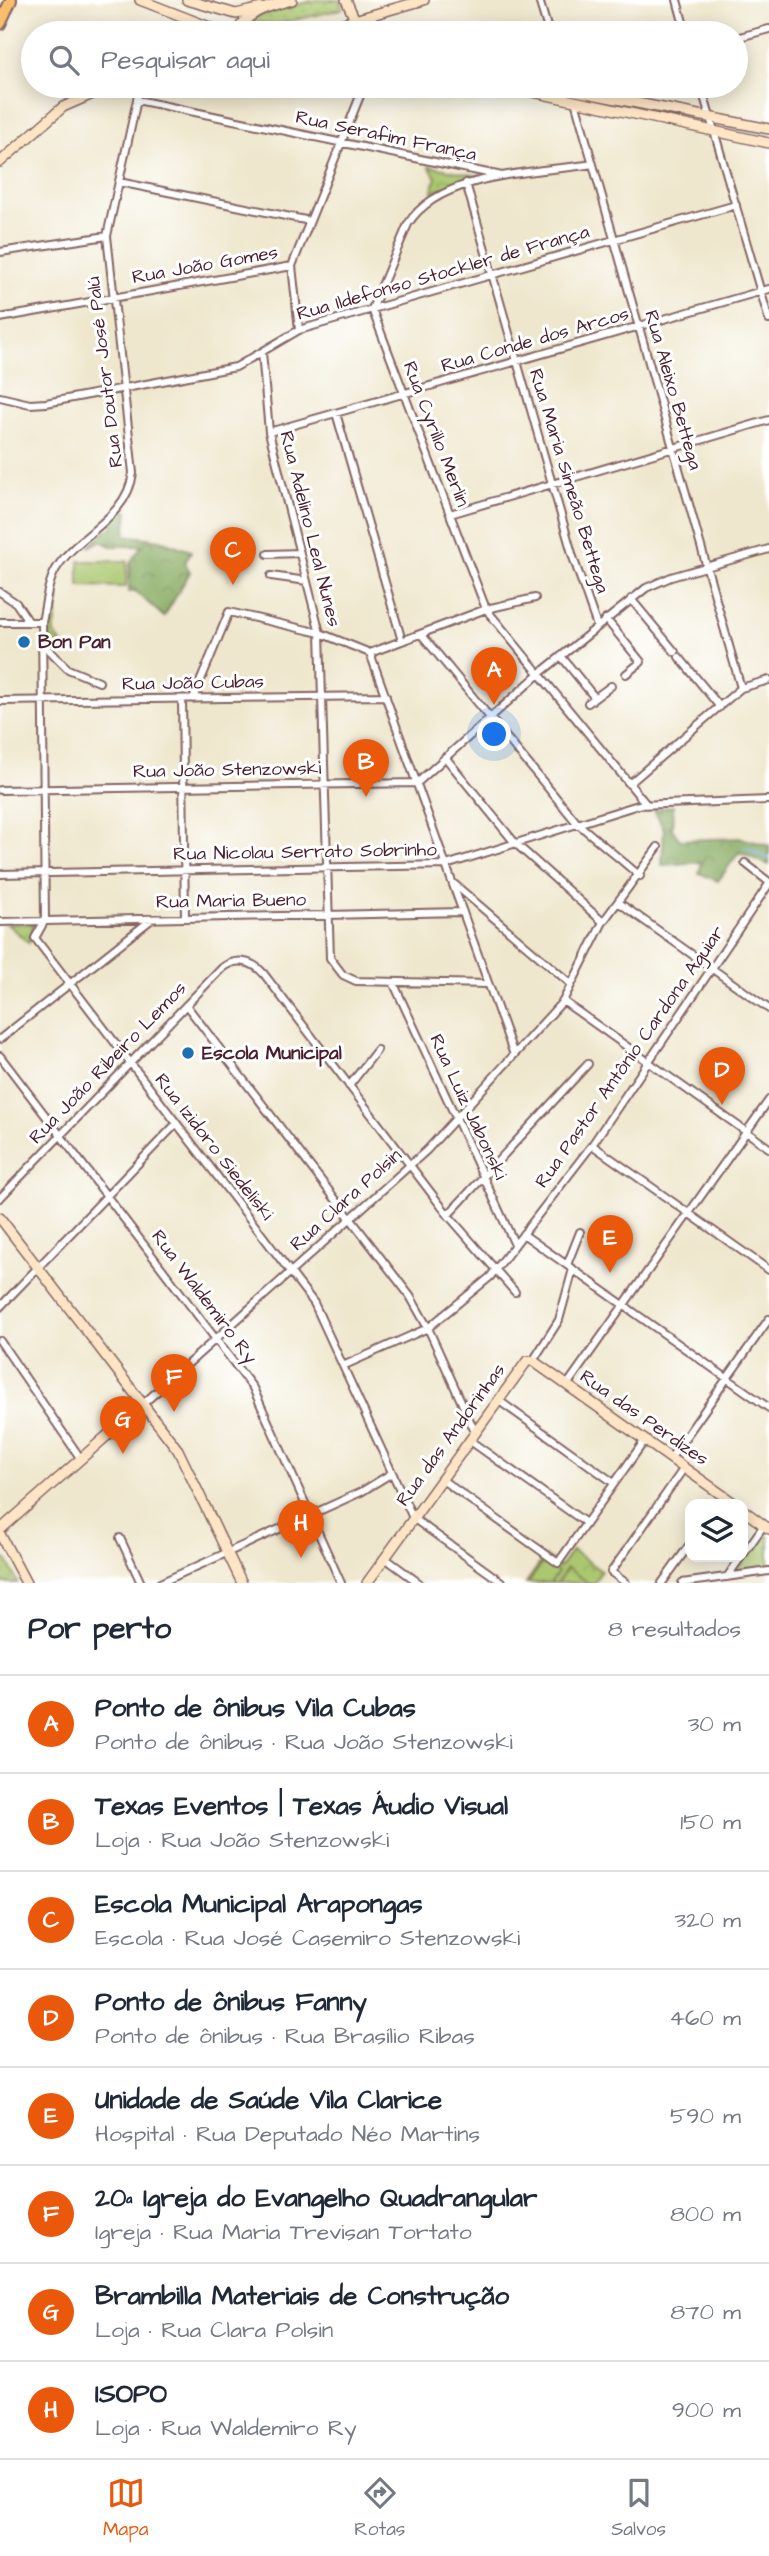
<!DOCTYPE html>
<html lang="pt">
<meta charset="utf-8">
<style>
body{margin:0;font-family:"Architects Daughter",sans-serif;background:#f6f6f7;color:#1f2937}
.controls{position:absolute;right:21px;bottom:21px;display:grid;overflow:hidden;border-radius:14px;box-shadow:0 4px 18px #0003}
.controls button{width:63px;height:63px;display:grid;place-items:center;padding:0;border:0;border-bottom:2px solid #e0e1e3;background:#fff;color:#1f2937;font:35px sans-serif}
.you{position:absolute;left:495px;top:735px;width:24px;height:24px;margin:-18px;border:5px solid #fff;border-radius:50%;background:#1a73e8;box-shadow:0 0 0 10px #1a73e833}
.badge{display:grid;place-items:center;width:46px;height:46px;border-radius:50%;background:#ea580c;color:#fff;font-size:23px;font-weight:700}
.pin{position:absolute;translate:-50% -58px;filter:drop-shadow(0 2px 4px #0008)}
.pin::after{content:'';position:absolute;top:37px;width:24px;height:21px;background:inherit;clip-path:polygon(0 0,100% 0,50% 100%)}
.list{margin:0;padding:0;list-style:none}
h2{display:flex;justify-content:space-between;align-items:center;height:91px;margin:0;padding:0 28px;font-size:30px}
h2 small{font-size:23px;font-weight:400;color:#747a83}
.list li{display:grid;grid-template-columns:46px 1fr auto;gap:21px;align-items:center;box-sizing:border-box;height:98px;padding:0 28px;border-top:2px solid #e0e1e3}
.list b{display:block;font-size:26px;white-space:nowrap}
.list p{margin:0;font-size:23px;white-space:nowrap;color:#747a83}
.list em{font-size:23px;font-style:normal;color:#747a83}
.icon{flex:none;width:38px;height:38px;fill:none;stroke:currentColor;stroke-width:2;stroke-linecap:round;stroke-linejoin:round}
.map{position:relative;flex:none;width:769px;height:1583px;overflow:hidden}
.search{position:absolute;background:#fff;box-shadow:0 4px 18px #0003;left:21px;right:21px;top:21px;height:77px;display:flex;align-items:center;gap:18px;box-sizing:border-box;padding:0 24px;border-radius:38px;color:#747a83;font-size:26px}
.sheet{height:875px;background:#fff}
nav{display:flex;justify-content:space-around;align-items:center;box-sizing:border-box;height:98px;border-top:2px solid #e0e1e3;background:#fff;font-size:19px;color:#747a83}
nav a{display:grid;justify-items:center;gap:4px}
nav .on{color:#ea580c}
.map>svg:first-child{display:block}
.grass{fill:url(#grass-dots);stroke:#7a744d;stroke-width:2}
.forest{fill:url(#forest-crowns);stroke:#696646;stroke-width:2}
.park{fill:url(#park-crowns);stroke:#7a744d;stroke-width:2}
.pitch{fill:#abc86f;stroke:#7a744d;stroke-width:2}
.lines{fill:none;stroke-linecap:round;stroke-linejoin:round}
.stream{stroke:#77b0e7;stroke-width:2}
.street-casing{stroke:#846564;stroke-width:10}
.secondary-casing{stroke:#846564;stroke-width:12}
.primary-casing{stroke:#846564;stroke-width:14}
.street{stroke:#fff;stroke-width:6}
.secondary{stroke:#fde5c5;stroke-width:9}
.primary{stroke:#f9be6d;stroke-width:10}
.poi-dot{fill:#1f6fb2;stroke:#fff;stroke-width:2.5}
.labels{text-anchor:middle;dominant-baseline:central;stroke-width:6;stroke-linejoin:round;paint-order:stroke}
.street-label{font-size:19px;fill:#4a1f2b;stroke:#fff}
.poi-label{font-size:19px;font-weight:bold;fill:#4a1f2b;stroke:#fff;text-anchor:start}
</style>
<div class="map">
<svg width="769" height="1583" viewBox="0 0 769 1583">
<defs>
<pattern id="grass-dots" width="8" height="8" patternUnits="userSpaceOnUse" patternTransform="scale(1.75)"><rect width="8" height="8" fill="#abc86f"/><path d="M2 2h.1M6 6h.1" fill="none" stroke="#95ab60" stroke-width="1.8" stroke-linecap="round"/></pattern>
<pattern id="forest-crowns" width="20" height="18" patternUnits="userSpaceOnUse" patternTransform="scale(1.75)"><rect width="20" height="18" fill="#88ac62"/><path d="M2 6a3 3 0 1 1 6 0M12 15a3 3 0 1 1 6 0" fill="none" stroke="#718b51"/></pattern>
<pattern id="park-crowns" width="20" height="18" patternUnits="userSpaceOnUse" patternTransform="scale(1.75)"><rect width="20" height="18" fill="#abc86f"/><path d="M2 6a3 3 0 1 1 6 0M12 15a3 3 0 1 1 6 0" fill="none" stroke="#95ab60"/></pattern>
</defs>
<rect width="100%" height="100%" fill="#fff"/>
<filter id="ink" filterUnits="userSpaceOnUse"><feTurbulence type="fractalNoise" baseFrequency=".0143" numOctaves="2"/><feDisplacementMap in="SourceGraphic" scale="14" xChannelSelector="R" yChannelSelector="G"/><feConvolveMatrix kernelMatrix="1 2 1 2 8 2 1 2 1" color-interpolation-filters="sRGB"/></filter>
<filter id="wash" filterUnits="userSpaceOnUse"><feTurbulence type="fractalNoise" baseFrequency=".00686" numOctaves="4" result="noise"/><feDisplacementMap in="SourceGraphic" scale="28" xChannelSelector="R" yChannelSelector="G"/><feGaussianBlur stdDeviation="1.57" result="paint"/><feColorMatrix in="noise" values="0 0 0 0 0 0 0 0 0 0 0 0 0 0 0 0 0 1.4 0 .05"/><feComposite in="paint" operator="in"/></filter>
<g filter="url(#wash)">
<rect width="100%" height="100%" fill="#efe7cd"/>
<!-- grass -->
<path class="grass" d="M315,0h25l2,9 -64,15 -30,-2 6,-5z
M54,597l5,2 -5,34 10,14 -3,3 -12,-14z
M6,1559l12,24h-18v-22z"/>
<!-- forest -->
<path class="forest" d="M120,511h8l-3,24 35,5 31,11 -6,12 5,9 -26,45 -29,-26 -6,1 1,-29 12,-17h-31l-11,-5 -11,6 17,-17 6,-2 2,-10z
M673,806l-1,23 8,11 61,-2 28,8v19l-30,-13 -21,29 -19,-8 3,-11 -40,3 2,-36 -10,-19z"/>
<!-- park -->
<path class="park" d="M429,166l50,10 -47,16 4,-14z
M34,923l-5,20 -22,-19z
M763,1533l6,4v31l-34,4z
M572,1550l29,21 -7,12h-68l19,-27 15,11z"/>
<!-- pitch -->
<path class="pitch" d="M79,561h48l-1,26 -47,-1z
M544,1561l14,11 -8,11h-22z
M567,1568l22,15h-32z"/>
<g class="lines">
<!-- stream -->
<path class="stream" d="M666,114l33,7
M725,127l44,9
M745,847l24,11"/>
</g>
</g>
<g filter="url(#ink)">
<g class="lines">
<!-- street casing -->
<g class="street-casing">
<path id="street" d="M539,0l10,33
M677,0l9,33
M736,38l33,-9
M140,86l-33,150 26,237c-6,46 -55,60 -77,96 -9,15 -10,36 -14,53l3,298 -10,18 279,365 99,215 90,65
M701,86l68,234
M137,100l365,76
M575,101l166,587
M593,164c-56,9 -153,8 -185,60l-36,85 114,300 160,195
M119,182l191,39
M466,183l107,374 24,69
M0,252l107,-16
M0,318l292,-52
M299,330l-7,-64 72,-180
M262,352l7,80 51,201 10,325 13,17 13,6 132,3
M0,397l30,7 16,-1 190,-36 63,-37 437,-125
M336,413l66,228
M269,432l500,-143
M450,514l319,-94
M268,554l32,-1
M271,576l36,5
M0,592l16,11 13,19
M631,599l44,53
M606,619l35,43 -15,12
M0,622h42
M421,634l156,189 63,53
M42,643l26,26 31,13
M370,653l144,402
M561,656l34,42
M679,657l41,50
M182,699l3,218
M193,699l36,-87 91,21 50,20 116,-44 49,-11
M0,701l386,-5
M588,703l23,-17
M445,757l70,86 88,79
M629,784l112,-96 28,-8
M0,790l417,-7 122,-109 107,-86 25,-11 98,-28
M745,863l24,19
M0,874l446,-9 192,-60 131,-5
M453,883l118,101
M618,902l151,107
M0,922l463,-10
M393,982l122,263
M563,1001l206,147
M186,1005l224,291 18,32 47,104
M0,1039l152,-120
M0,1056l253,332 88,195
M349,1086l28,-36
M592,1145l177,125
M0,1198l222,-230c15,-11 31,-7 42,6l184,241 67,77
M448,1215l140,-151
M523,1234l246,174
M567,1265l13,-33
M0,1307l176,-183
M0,1341l81,118
M533,1361l26,-41 14,-51
M345,1365l83,-37 62,-51 102,-132 177,-261
M567,1385l202,-285
M498,1400l116,83
M143,1404l284,-254 136,-149 40,-79 55,-75
M469,1440l117,83
M670,1459l99,-140
M441,1479l117,84 87,-123
M120,1538l21,45
M743,1555l21,-30
M385,1558l34,25
M727,1577l14,-20
M160,1583l201,-91 31,-19
M626,1583l-15,-11 73,-104
M662,1583l28,-39
M682,1583l87,-12"/>
</g>
<!-- secondary casing -->
<g class="secondary-casing">
<path id="secondary" d="M140,0l85,33
M187,0l49,14 26,-6
M346,0l15,33
M236,33c12,-22 33,-27 56,-33
M309,33l115,-33
M505,86l264,57
M551,86l218,43
M0,162l63,-55 48,-21
M0,1218l178,232 64,133
M743,1510l26,19
M0,1530l143,-126
M0,1534l26,49
M367,1583l160,-222h6l202,143"/>
</g>
<!-- primary casing -->
<g class="primary-casing">
<path id="primary" d="M0,24l11,-24"/>
</g>
<!-- street -->
<use href="#street" class="street"/>
<!-- secondary -->
<use href="#secondary" class="secondary"/>
<!-- primary -->
<use href="#primary" class="primary"/>
</g>
</g>
<!-- markers -->
<g class="poi-dot">
<circle cx="24" cy="642" r="7"/>
<circle cx="188" cy="1053" r="7"/>
</g>
<g class="labels">
<!-- street labels -->
<g class="street-label">
<text transform="translate(386 136) rotate(12)">Rua Serafim França</text>
<text transform="translate(205 265) rotate(-10)">Rua João Gomes</text>
<text transform="translate(443 273) rotate(-16)">Rua Ildefonso Stockler de França</text>
<text transform="translate(535 340) rotate(-16)">Rua Conde dos Arcos</text>
<text transform="translate(105 372) rotate(-97)">Rua Doutor José Palú</text>
<text transform="translate(673 390) rotate(74)">Rua Aleixo Bettega</text>
<text transform="translate(436 434) rotate(69)">Rua Cyrillo Merlin</text>
<text transform="translate(569 481) rotate(73)">Rua Maria Simeão Bettega</text>
<text transform="translate(310 529) rotate(76)">Rua Adelino Leal Nunes</text>
<text transform="translate(193 683) rotate(-1)">Rua João Cubas</text>
<text transform="translate(227 770) rotate(-1)">Rua João Stenzowski</text>
<text transform="translate(305 852) rotate(-1)">Rua Nicolau Serrato Sobrinho</text>
<text transform="translate(231 901) rotate(-1)">Rua Maria Bueno</text>
<text transform="translate(630 1057) rotate(-55)">Rua Pastor Antônio Cardona Aguiar</text>
<text transform="translate(108 1063) rotate(-46)">Rua João Ribeiro Lemos</text>
<text transform="translate(468 1107) rotate(65)">Rua Luiz Jabonski</text>
<text transform="translate(214 1147) rotate(52)">Rua Izidoro Siedeliski</text>
<text transform="translate(346 1200) rotate(-42)">Rua Clara Polsin</text>
<text transform="translate(204 1297) rotate(53)">Rua Waldemiro Ry</text>
<text transform="translate(644 1418) rotate(35)">Rua das Perdizes</text>
<text transform="translate(451 1435) rotate(-54)">Rua das Andorinhas</text>
</g>
<!-- poi labels -->
<g class="poi-label">
<text x="38" y="642">Bon Pan</text>
<text x="202" y="1053">Escola Municipal</text>
</g>
</g>
</svg>
<div class="controls">
<button><svg class="icon" aria-label="layers" viewBox="0 0 24 24"><path d="M12 4l9 5-9 5-9-5zM3 14l9 5 9-5"/></svg></button>
</div>
<div class="you"></div>
<div class="pin badge" style="left:494px;top:705px">A</div>
<div class="pin badge" style="left:366px;top:797px">B</div>
<div class="pin badge" style="left:233px;top:585px">C</div>
<div class="pin badge" style="left:722px;top:1105px">D</div>
<div class="pin badge" style="left:610px;top:1273px">E</div>
<div class="pin badge" style="left:174px;top:1412px">F</div>
<div class="pin badge" style="left:123px;top:1454px">G</div>
<div class="pin badge" style="left:301px;top:1558px">H</div>
<div class="search"><svg class="icon" aria-label="search" viewBox="0 0 24 24"><circle cx="10" cy="10" r="6"/><path d="M15 15l6 6"/></svg>Pesquisar aqui</div>
</div>
<section class="sheet">
<h2>Por perto<small>8 resultados</small></h2>
<ul class="list">
<li><span class="badge">A</span><div><b>Ponto de ônibus Vila Cubas</b><p>Ponto de ônibus · Rua João Stenzowski</p></div><em>30 m</em></li>
<li><span class="badge">B</span><div><b>Texas Eventos | Texas Áudio Visual</b><p>Loja · Rua João Stenzowski</p></div><em>150 m</em></li>
<li><span class="badge">C</span><div><b>Escola Municipal Arapongas</b><p>Escola · Rua José Casemiro Stenzowski</p></div><em>320 m</em></li>
<li><span class="badge">D</span><div><b>Ponto de ônibus Fanny</b><p>Ponto de ônibus · Rua Brasílio Ribas</p></div><em>460 m</em></li>
<li><span class="badge">E</span><div><b>Unidade de Saúde Vila Clarice</b><p>Hospital · Rua Deputado Néo Martins</p></div><em>590 m</em></li>
<li><span class="badge">F</span><div><b>20ª Igreja do Evangelho Quadrangular</b><p>Igreja · Rua Maria Trevisan Tortato</p></div><em>800 m</em></li>
<li><span class="badge">G</span><div><b>Brambilla Materiais de Construção</b><p>Loja · Rua Clara Polsin</p></div><em>870 m</em></li>
<li><span class="badge">H</span><div><b>ISOPO</b><p>Loja · Rua Waldemiro Ry</p></div><em>900 m</em></li>
</ul>
</section>
<nav>
<a class="on"><svg class="icon" aria-label="map" viewBox="0 0 24 24"><path d="M3 6l6-2 6 2 6-2v14l-6 2-6-2-6 2zM9 4v14M15 6v14"/></svg>Mapa</a>
<a><svg class="icon" aria-label="directions" viewBox="0 0 24 24"><path d="M12 3l9 9-9 9-9-9zM9 14v-3h6M13 9l2 2-2 2"/></svg>Rotas</a>
<a><svg class="icon" aria-label="saved" viewBox="0 0 24 24"><path d="M7 4h10v16l-5-4-5 4z"/></svg>Salvos</a>
</nav>
